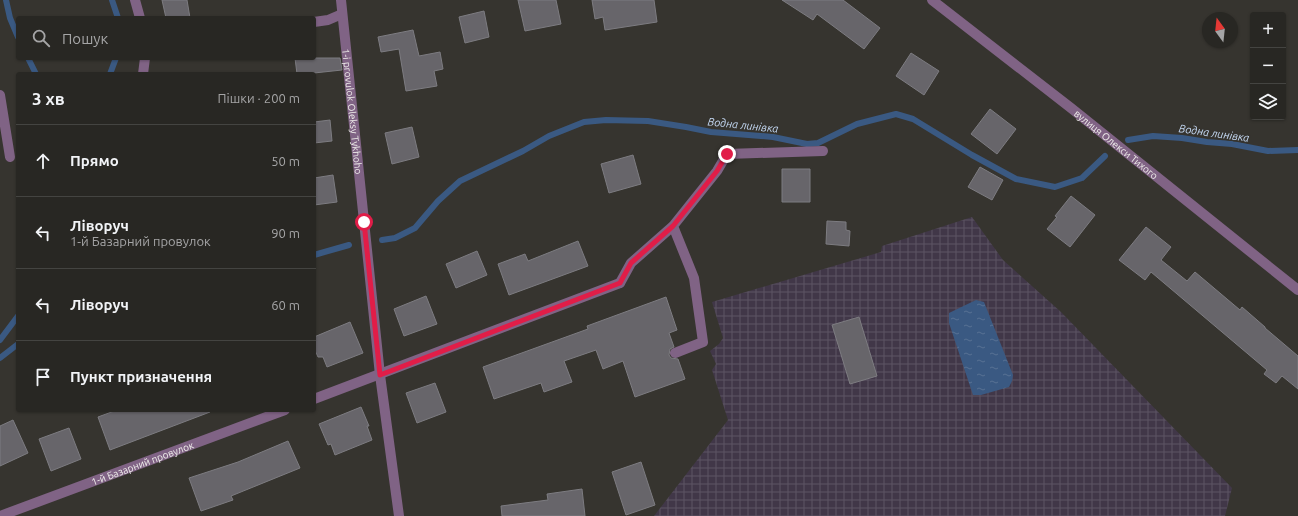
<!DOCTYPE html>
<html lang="uk">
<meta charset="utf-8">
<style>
body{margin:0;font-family:Ubuntu,sans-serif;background:#302f2b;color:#f1f3f6}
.controls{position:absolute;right:12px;top:12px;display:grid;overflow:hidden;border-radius:4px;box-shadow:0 1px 3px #0004}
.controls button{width:36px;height:36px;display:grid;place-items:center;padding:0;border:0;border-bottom:1px solid #444441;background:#282723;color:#f1f3f6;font:20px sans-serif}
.compass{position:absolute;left:1202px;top:12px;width:36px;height:36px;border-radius:50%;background:#282723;box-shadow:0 1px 3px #0004;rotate:345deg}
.stop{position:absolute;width:12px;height:12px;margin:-9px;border:3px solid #e11d48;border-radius:50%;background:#fff}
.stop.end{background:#e11d48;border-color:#fff;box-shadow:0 1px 4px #0008}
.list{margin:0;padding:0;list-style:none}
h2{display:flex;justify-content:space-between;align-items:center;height:52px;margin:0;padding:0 16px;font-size:17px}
h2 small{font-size:13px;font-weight:400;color:#a5a5a6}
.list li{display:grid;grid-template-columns:26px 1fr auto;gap:12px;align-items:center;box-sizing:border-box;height:72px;padding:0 16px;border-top:1px solid #444441}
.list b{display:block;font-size:15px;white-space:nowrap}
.list p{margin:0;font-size:13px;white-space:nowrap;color:#a5a5a6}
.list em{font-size:13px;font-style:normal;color:#a5a5a6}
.icon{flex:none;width:22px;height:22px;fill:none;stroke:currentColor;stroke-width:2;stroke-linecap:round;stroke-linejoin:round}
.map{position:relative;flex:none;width:1298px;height:516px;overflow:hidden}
.search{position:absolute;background:#282723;box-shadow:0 1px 3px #0004;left:16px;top:16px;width:300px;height:44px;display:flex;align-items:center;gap:10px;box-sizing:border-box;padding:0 14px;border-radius:4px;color:#a5a5a6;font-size:15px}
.panel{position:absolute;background:#282723;box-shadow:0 1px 3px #0004;left:16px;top:72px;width:300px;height:340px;border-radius:4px}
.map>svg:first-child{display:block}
.industrial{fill:url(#industrial-grid)}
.water{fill:url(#water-ripples)}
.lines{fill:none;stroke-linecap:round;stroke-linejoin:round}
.stream{stroke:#3a5982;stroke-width:6}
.building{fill:#67656a;stroke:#7d7c81}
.lane{stroke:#806385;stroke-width:10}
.street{stroke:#806385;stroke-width:10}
.route{stroke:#e11d48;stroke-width:5}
.labels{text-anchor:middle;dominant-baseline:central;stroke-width:3;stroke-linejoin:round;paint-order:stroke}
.street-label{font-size:10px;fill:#f0efec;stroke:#36342f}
.water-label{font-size:11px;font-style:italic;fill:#c4d8f3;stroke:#36342f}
</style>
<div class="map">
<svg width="1298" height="516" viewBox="0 0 1298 516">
<defs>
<pattern id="industrial-grid" width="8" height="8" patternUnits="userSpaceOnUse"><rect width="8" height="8" fill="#413748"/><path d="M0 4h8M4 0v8" fill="none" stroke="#5d5463"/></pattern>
<pattern id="water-ripples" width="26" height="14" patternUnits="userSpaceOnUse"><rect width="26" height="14" fill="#3a5982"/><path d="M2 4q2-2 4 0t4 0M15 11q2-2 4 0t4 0" fill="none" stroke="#577194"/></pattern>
</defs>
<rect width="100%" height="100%" fill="#36342f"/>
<!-- industrial -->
<path class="industrial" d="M972,217l31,43 58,52 171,176 -7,28h-571l74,-96 -16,-50 4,-6 -6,-13 9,-7 4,-6 -11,-36 169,-50 1,-6z"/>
<!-- water -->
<path class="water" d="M976,300l8,2 29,73 -1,6 -3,6 -28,8h-8l-24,-72v-10z"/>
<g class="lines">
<!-- stream -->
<path class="stream" d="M6,0l4,18 8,19
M112,0l6,18
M28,58l8,16
M110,74l6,-16
M1128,140l25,-4 29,2 25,4 25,2 36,7 30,-1
M382,240l13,-2 20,-10 23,-27 22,-20 63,-30 26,-15 35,-14 22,-2 42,1 38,6 25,5 62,5 34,7 11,-1 39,-19 39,-10 17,5 59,36 44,24 39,8 27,-9 23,-22
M314,255l35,-10
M0,340l18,-24
M0,358l18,-14"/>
</g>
<!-- building -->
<path class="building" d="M162,0h25l3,18h-24z
M518,0h38l5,24 -36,7z
M592,0h62l3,22 -52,8 -2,-13 -8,2z
M782,0h61l37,28 -16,21 -47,-35 -4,6z
M484,11l5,26 -24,6 -6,-26z
M413,30l6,26 21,-4 3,17 -9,2 3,15 -31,5 -7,-42 -18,3 -3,-15z
M911,53l28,18 -15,24 -28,-19z
M295,58h45l2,12 -28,3v1h-17z
M990,109l26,20 -19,25 -26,-20z
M330,120l2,21 -18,2v-21z
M412,127l7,30 -27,7 -7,-31z
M633,155l8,29 -32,9 -8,-29z
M980,167l23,13 -11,20 -24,-13z
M782,169h28v33h-28z
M333,175l4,27 -23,3v-27z
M1071,196l24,19 -25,32 -23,-18 10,-12 -2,-1z
M827,221l19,1v8l4,1 -1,15 -23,-2z
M1146,227l25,20 -10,13 26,21 8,-9 45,38 2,-3 23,20v1l33,28v33l-16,-13 -6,7 -12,-9 3,-4 -116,-98 -6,8 -26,-20z
M578,241l10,25 -79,29 -11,-31 27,-10 3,7z
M477,251l10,24 -31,13 -10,-24z
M426,296l11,28 -33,12 -10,-27z
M666,297l11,33 -8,3 5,14 -4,2 -1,6 2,3 7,1 7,20 -50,18 -12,-36 -20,8 -7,-19 -32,11 8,21 -28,10 -3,-9 -47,16 -11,-32 105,-38 -1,-3z
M859,317l18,59 -27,8 -18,-59z
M350,322l13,31 -36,14 -4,-10h-5l-4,-9v-11z
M435,383l11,29 -29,11 -11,-30z
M361,407l8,19h-2l5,14 -37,15 -4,-11 -3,1 -9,-21z
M117,410h93v2l-100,38 -12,-33z
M13,420l15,33 -28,13v-40z
M69,428l12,31 -30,12 -12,-32z
M288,441l12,27 -69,28 2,4 -32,11 -12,-33 49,-16z
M641,462l14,43 -29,10 -14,-43z
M582,489l3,27h-83l-1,-10 47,-6 -1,-6z"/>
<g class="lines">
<!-- lane -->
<path class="lane" d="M673,226l21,52 9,64 -28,11
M620,283l11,-20 42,-37 44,-55 10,-17 96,-3"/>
<!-- street -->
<g class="street">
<path d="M135,0l5,18"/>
<path id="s1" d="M341,0l39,375 19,141"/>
<path id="s2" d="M932,0l139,108 227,182"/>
<path d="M314,22l14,-2 14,-6"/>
<path d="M143,74l2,-16"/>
<path d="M0,95l10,62"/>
<path d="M314,399l306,-116"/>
<path id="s3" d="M0,516l285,-106"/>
</g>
</g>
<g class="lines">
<!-- route -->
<path class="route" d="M364,222l16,153 240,-92 11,-20 42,-37 44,-55 10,-17"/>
</g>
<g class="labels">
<!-- street labels -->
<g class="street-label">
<text stroke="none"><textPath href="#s1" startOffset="112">1-i provulok Oleksy Tykhoho</textPath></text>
<text stroke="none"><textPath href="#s2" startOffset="234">вулиця Олекси Тихого</textPath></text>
<text stroke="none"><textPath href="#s3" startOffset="152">1-й Базарний провулок</textPath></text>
</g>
<!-- water labels -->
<g class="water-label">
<text transform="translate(743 125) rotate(6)">Водна линівка</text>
<text transform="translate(1214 133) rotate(8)">Водна линівка</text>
</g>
</g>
</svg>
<div class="controls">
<button>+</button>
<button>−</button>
<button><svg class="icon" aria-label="layers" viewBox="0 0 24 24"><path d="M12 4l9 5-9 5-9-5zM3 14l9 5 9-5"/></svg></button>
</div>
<svg class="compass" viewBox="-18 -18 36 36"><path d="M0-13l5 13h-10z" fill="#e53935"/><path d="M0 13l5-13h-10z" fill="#a5a5a6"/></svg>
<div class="stop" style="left:364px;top:222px"></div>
<div class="stop end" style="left:727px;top:154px"></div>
<div class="search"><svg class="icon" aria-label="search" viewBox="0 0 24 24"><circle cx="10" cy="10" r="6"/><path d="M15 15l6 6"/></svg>Пошук</div>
<section class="panel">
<h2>3 хв<small>Пішки · 200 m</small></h2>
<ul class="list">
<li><svg class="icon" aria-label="ahead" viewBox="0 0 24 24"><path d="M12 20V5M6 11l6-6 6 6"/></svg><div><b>Прямо</b></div><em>50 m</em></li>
<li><svg class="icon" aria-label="left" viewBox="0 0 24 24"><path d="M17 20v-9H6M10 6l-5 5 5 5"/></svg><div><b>Ліворуч</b><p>1-й Базарний провулок</p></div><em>90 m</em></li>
<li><svg class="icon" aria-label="left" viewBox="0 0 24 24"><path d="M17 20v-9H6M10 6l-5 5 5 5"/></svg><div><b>Ліворуч</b></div><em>60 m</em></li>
<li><svg class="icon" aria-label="arrive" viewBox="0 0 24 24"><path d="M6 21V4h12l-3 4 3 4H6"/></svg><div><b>Пункт призначення</b></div></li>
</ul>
</section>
</div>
